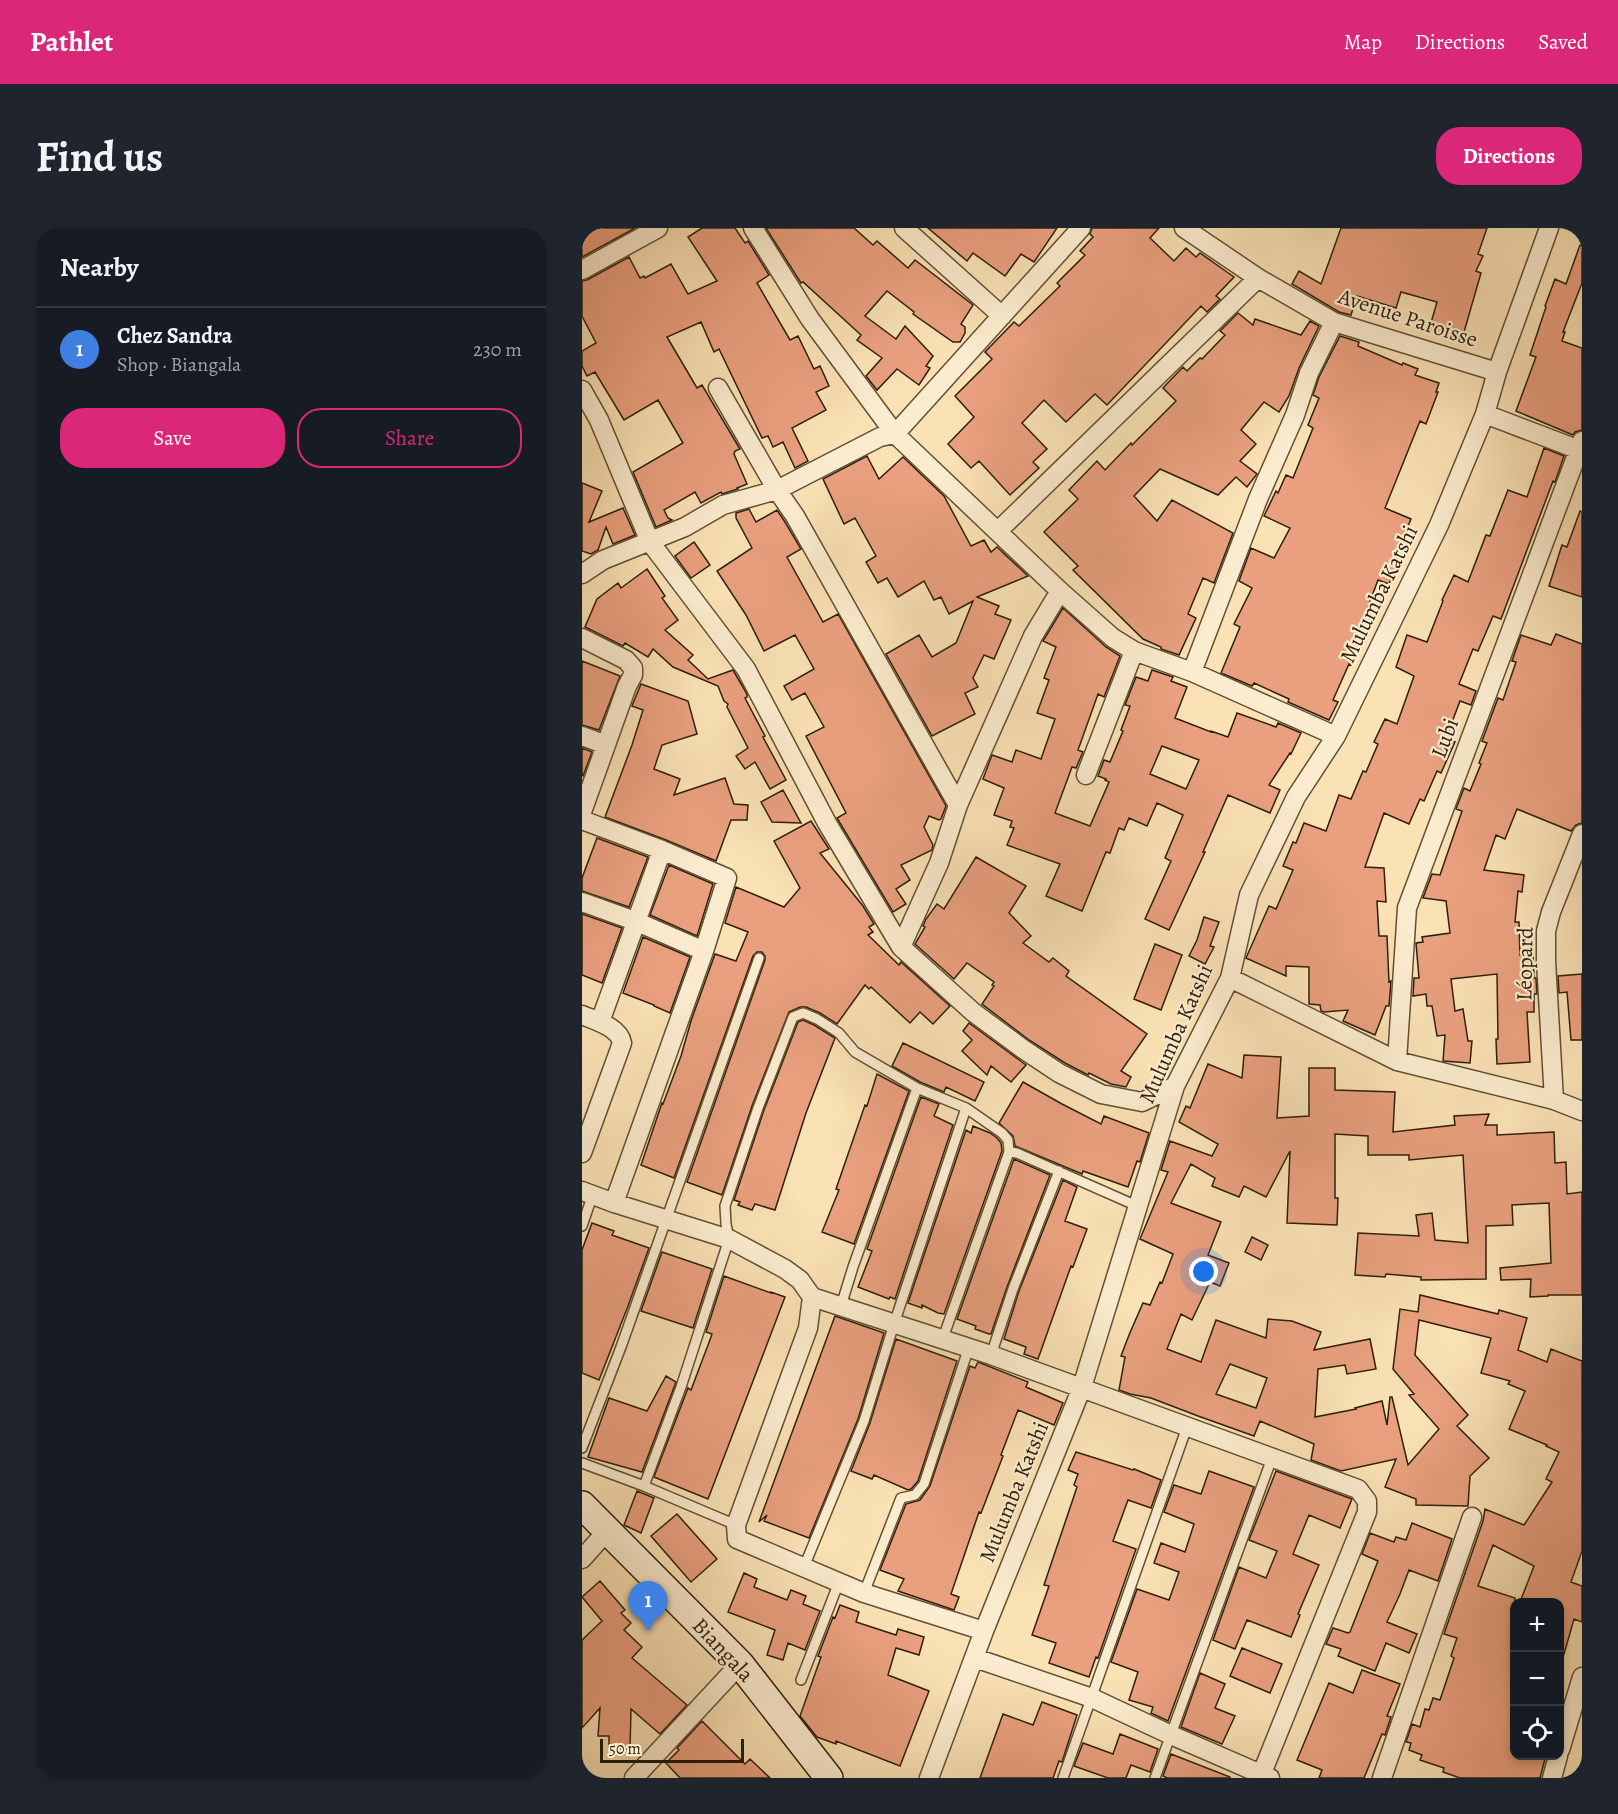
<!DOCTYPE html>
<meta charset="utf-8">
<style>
body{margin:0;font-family:Alegreya,serif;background:#20242c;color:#f1f3f6}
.controls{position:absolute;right:18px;bottom:18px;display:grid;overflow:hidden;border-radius:12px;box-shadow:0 3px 9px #0003}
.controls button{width:54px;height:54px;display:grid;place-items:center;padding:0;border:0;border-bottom:2px solid #363941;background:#171b24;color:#f1f3f6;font:30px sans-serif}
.scale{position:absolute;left:18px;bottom:15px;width:144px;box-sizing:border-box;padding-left:6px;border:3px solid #2e1f08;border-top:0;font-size:16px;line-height:21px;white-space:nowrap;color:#2e1f08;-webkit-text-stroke:4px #fceccf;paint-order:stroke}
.you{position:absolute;left:622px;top:1044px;width:21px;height:21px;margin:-15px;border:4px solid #fff;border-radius:50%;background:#1a73e8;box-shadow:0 0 0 9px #1a73e833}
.badge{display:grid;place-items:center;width:39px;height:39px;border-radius:50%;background:#db2777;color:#fff;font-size:20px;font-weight:700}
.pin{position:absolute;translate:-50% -50px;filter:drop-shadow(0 2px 3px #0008)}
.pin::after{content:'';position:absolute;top:32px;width:21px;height:18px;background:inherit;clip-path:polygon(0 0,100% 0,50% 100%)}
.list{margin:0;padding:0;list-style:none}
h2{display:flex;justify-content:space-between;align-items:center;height:78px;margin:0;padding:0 24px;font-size:26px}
h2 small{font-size:20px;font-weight:400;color:#9ea1a6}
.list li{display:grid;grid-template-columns:39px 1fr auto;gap:18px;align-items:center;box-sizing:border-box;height:84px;padding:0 24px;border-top:2px solid #363941}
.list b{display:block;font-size:22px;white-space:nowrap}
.list p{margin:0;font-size:20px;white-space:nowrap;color:#9ea1a6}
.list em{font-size:20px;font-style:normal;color:#9ea1a6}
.actions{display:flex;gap:12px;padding:18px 24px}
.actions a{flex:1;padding:14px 0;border:2px solid #db2777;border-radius:24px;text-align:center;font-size:21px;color:#db2777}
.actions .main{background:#db2777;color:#fff}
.icon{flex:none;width:33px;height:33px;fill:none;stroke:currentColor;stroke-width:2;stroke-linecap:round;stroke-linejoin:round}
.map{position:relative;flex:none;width:1000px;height:1550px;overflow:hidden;border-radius:24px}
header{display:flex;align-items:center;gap:36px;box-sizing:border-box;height:84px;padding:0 30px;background:#db2777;color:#fff}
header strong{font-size:28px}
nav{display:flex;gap:33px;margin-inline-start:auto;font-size:21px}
.intro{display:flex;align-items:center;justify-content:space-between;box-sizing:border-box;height:144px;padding:0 36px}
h1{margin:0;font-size:42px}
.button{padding:15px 27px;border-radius:24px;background:#db2777;color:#fff;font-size:21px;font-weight:700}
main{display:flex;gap:36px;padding:0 36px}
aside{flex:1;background:#171b24;border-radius:24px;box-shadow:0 3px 9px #0003}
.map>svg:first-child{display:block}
.building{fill:#eaa07f;stroke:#2e1f08;stroke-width:1.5;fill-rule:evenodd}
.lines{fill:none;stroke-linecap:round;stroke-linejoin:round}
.lane-casing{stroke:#615033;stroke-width:12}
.street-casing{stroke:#615033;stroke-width:21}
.secondary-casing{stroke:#2e1f08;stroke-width:30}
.lane{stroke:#fceccf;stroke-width:9}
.street{stroke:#fceccf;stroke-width:18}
.secondary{stroke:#fceccf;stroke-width:27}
.labels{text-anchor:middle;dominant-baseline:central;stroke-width:4.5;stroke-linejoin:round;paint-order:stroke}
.street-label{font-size:22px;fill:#2e1f08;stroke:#fceccf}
</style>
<header>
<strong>Pathlet</strong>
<nav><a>Map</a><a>Directions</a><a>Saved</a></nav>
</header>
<div class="intro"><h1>Find us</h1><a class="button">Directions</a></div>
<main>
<aside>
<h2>Nearby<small></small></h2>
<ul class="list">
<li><span class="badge" style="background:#3f7fe0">1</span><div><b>Chez Sandra</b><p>Shop · Biangala</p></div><em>230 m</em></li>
</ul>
<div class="actions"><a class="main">Save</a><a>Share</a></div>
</aside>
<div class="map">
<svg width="1000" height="1550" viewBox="0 0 1000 1550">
<rect width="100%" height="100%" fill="#fae2b5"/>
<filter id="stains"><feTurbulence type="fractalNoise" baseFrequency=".00333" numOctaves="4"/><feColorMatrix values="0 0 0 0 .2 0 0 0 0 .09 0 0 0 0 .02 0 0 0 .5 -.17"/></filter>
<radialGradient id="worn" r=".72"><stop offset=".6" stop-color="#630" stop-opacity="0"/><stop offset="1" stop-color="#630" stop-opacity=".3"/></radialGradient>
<!-- building -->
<path class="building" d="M0,0h53l-53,29z
M120,0h33l10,15 3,-2 21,34 -12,8 33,57 8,-4 16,33 6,-3 9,20 -13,6 10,18 -34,18 16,33 -13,7 -12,-26 -10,5 -5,-11 -6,2 -43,-89 -5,3 -13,-30 -34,15 30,51 5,-3 38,64 -5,2 -1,3 13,30 -10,4 1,1 -16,5 -1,-2 -20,11 -6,-11 -31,18 4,8 4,2 -16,7 -23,-55 50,-29 -25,-43 -34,20 -29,-48 -8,4 -5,-10v-15l14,-8 -14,-27v-35l5,-1 42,-23 11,21 4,-2 1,2 26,-14 17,30 29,-13 -29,-44z
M184,0h88l19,17 4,-4 31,27 7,-8 58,45 -12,19 4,3v6l-5,9h-7l-40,-28 1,-2 -27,-21 -22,25 31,23 9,-13 28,30 -7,10 4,2 -11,17 -22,-16 -20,21 -11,-14 16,-18 -25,-18 4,-5 -58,-53 -2,1z
M346,0h129l-23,34 -13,-8 -16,22 -32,-23 -6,8z
M510,0h67l-9,10 24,23 12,-13 10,9 4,-4 34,24 -18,19 4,3 -13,13 -6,-6 -94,99 -12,-11 -29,28 -22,-22 -22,23 25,26 -14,13 6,6 -29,27 -31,-34 -8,7 -23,-24 26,-27 -19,-21 37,-37 -7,-7 29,-30 5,4 41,-40 -3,-3 28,-28 -5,-4 13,-14 -3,-3z
M759,0h146l-9,26 5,2 -7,15 5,2 -19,66 -33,-9 8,-28 -36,-10 -5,16 -39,-12 -6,19 -12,-3 -47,-28 7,-13 22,13z
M998,17l2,1v37l-19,49h2l-3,9 20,7v82l-7,2 -2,3 -57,-24 20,-54 -6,-2 16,-48 -1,-1 10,-27 11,5z
M656,85l15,12 2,-6 46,16 9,-14 9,5 -20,42 -10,28 -10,16 -15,-10 -23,28 15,14 -16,17 17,13 -10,13 -11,-10 -18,18 -58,-26 -26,27 23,25 15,-21 61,33 -19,50 -11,-5 -15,36 8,4 -17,37 -18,-6v-2l-18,-8 -70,-69 5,-4 -34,-34 34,-33 -9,-9 28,-29 8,9 26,-27 1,2 44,-44 -13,-13 20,-21 4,4 13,-13 2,1 23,-24 -5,-4z
M758,108l19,6 -1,4 44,19 1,-2 15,6 -3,6 24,8 -3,9h2l-12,32 -6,-3 -35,87 26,11 -16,39 4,1 -10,25 -11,-4 -13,35 -5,23 5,3 -14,24 -2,-1 -16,36 5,2 -9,18 -41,-18 1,-3 -35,-16 -2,3 -31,-13 19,-46 -6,-3 18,-36 -13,-7 12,-33 23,10 16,-30 -26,-12 12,-25 2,2 8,-18 7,3 20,-50 -5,-3 11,-27 -6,-3 6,-18z
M962,220l20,8 -9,26 -2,-1 -52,138 -8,-3 -15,35 -5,-2 -14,35 17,7 -5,14 -11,-4 -14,37 9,4 -14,31 -4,-2 -13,30 -4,-2 -11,25 -25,-11 -19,54 19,1 2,34 -9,-1 2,35h8l2,46 2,-1 -2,25h-3l-11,29 -32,-14 5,-11 -24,2 -3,-1 -1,-6 -11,-1v-37l-23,-1v10l-40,-18 23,-52 7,3 17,-39 -10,-4 10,-24 3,1 8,-20 22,8 13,-36 12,4 12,-28 3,1 12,-28 -4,-2 11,-23 12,5 17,-48 -18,-9 11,-32 20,7 16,-41 -1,-1 12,-25 14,7 18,-47 4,1 18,-46 19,7z
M285,228l12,23 24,-22 41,39 27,50 13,-6 7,12 6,-5 31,29 -51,21 22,9 -4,8 16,6 -17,39 -10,-4 -11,23 5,9 -13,6 10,21 -43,22 -46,-82 33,-19 13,22 24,-14 17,-42 -24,13 -8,-17 -7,3 -10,-19 -26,16 -11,-19 -9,5 -12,-21 10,-6 -21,-38 -11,6 -21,-45z
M0,255l20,8 -13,31 34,-14 12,27 -22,9 -7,-17 -8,23 -7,4 -9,-3z
M167,281l7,13 21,-12 8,12 16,27 -14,8 36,65 15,-8 108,192 -5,13 -2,1 -10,-4 -5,11 9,18 -1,5 -31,15 9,15 -14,9 10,15 -13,8 -56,-94 9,-5 -40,-77 18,-9 -19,-34 -13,7 -8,-14 30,-17 -19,-34 -31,16 -18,-36 -29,-44 35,-23 -16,-30v-5z
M998,283l2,1v85l-33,-11 13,-41 5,2z
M112,314l16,23 -19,13 -16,-22z
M65,341l18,27 -3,2 16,22 -13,10 28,25 -5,5 20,19 25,-9 14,24v3l-2,1 20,38 -2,1 23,43 -16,9 -15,-27 -10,7 -9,-13 12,-8 -21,-41 1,-3 -4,-3 -6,-15 -45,-19 -20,-18 -5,8 -23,-14 -2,3 -38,-19 12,-28 21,-16 3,5z
M481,380l43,39 14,9 -16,41 -6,-3 -20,56 5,2 -7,16 -4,-1 -17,46 35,13 19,-44 -4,-2 1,-1 -8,-3 6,-16 6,2 13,-31 -2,-1 9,-24 -5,-1 11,-28 12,4 4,-11 21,7 -2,4 16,6 -12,31 36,14v-1l17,6 9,-24 39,14 2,-4 23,10 -10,21 -1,-1 -21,32 11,5 -10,23 -42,-18 -25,57h2l-36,78 -24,-11 26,-58 -6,-3 18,-43 -26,-12 -10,23 -18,-8 -5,12 -5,-2 -9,25 -4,-1 -24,59 -36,-15 14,-32 -53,-19 7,-17 -4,-1 2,-6 -18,-6 10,-27 -21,-9 9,-24 20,7 4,-12 25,9 14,-40 -18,-6 12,-33 -5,-2 12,-31 -13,-6zM580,518l37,14 -13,29 -36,-15z
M974,406l26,10v179l-6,2 -5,6 -54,-22 -12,30 -9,-4 -12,35 40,5 -2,17 -4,-1 -3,31h4l1,33 13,-1 1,24h2l1,16h-3v18h-7l3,50 -33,2 -1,-25h2l-1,-65 -46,5 4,32 8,-2 5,32h4l-2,22 -27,-2 2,-26 -8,1 -5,-30h-5l-1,-12 -13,2 1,-18h5l-3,-35 7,-1 -1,-5 28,-4 -4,-32 -23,-3 9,-24 8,1 22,-64 -6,-2 8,-21 6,3 11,-27 -2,-1 8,-20 -5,-2 16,-43 5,2 13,-38 -4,-1 9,-26 30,10z
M0,433l38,15 -21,54 -17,-5z
M59,456l47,17 9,33 -35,11 -8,24 26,10 -6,16 51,-17 9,26 14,1 -1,15h-16l-15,41 -50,-21 -61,-23 27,-72 11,-35 -11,-4z
M0,520l10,4 -9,24 -1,-1z
M201,562l18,33 -29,-1 -11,-20z
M229,593l18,28 -9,4 43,53 11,18 -5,3 4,5 -5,3 31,30 2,-3 49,44 -17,18 -13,-12 -10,11 -39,-36 -2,2 -4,-4 -28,39 -17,-11 -14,-6h-6l-11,5 -37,94 -30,89 -35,-13 78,-222v-4l-3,-4h-5l-4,4 -79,222 -33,-13 21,-62 1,1 18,-48 10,-35 24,-67 21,7 12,-29 -23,-9 11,-36 48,20 16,-19 -26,-47z
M15,610l51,19 -19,50 -47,-16v-13z
M394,629l50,29 -17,27 22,23 -8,7 26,19 4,-4 16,13 -3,5 81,58 -26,37 10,6 -5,10 -15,-3 -22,-11 -1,2 -23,-12 -36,-23 -47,-36 12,-18 -2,-1 2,-3 -27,-19 -13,16 -39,-35 10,-17 -2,-1 3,-7 11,-15 7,5z
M87,637l44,19 -16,52 -47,-21z
M0,686l40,14 -20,55 -20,-8z
M622,689l15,5 -9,24 4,1 -9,17 -16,-8 8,-16z
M61,709l47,20 -20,56 -16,-7v-1l-31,-12z
M573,716l27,11 -21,55 -27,-11z
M1000,746v66h-11l-4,-48 -8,1 -1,-17z
M221,792l11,5 21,13 -29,75 -31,97 -20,-6 -3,6 -14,-5 2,-3 -6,-2 30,-90 34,-88z
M387,795l57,42 -15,17 -20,-16 -4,9 -25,-24 10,-11 -9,-9z
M321,815l81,39 -9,19 -29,-14 -2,5 -24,-10 -28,-16z
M662,827l37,2 -4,61 32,-2v-48h26v22l60,2 -2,40 62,-7 -1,-9 35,-2 -4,11h12v10l57,-3 1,31 11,-1 1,32 15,-2v103h-34v1l-18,1 1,-18 -30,1 -1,-12 51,-5 -2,-60 -37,2 1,20 -27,1v53l-65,1v-3l-35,-3 -1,3 -30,-2 3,-42 61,3 -3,-21 16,-2 3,27 33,3 -5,-88 -54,5v-5h-41v-19l-33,-2v64h3l-1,27 -50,-2 3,-72 -24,46 -22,-11 -5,11 -27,-11 3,-8 -24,-14 -20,39 50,19 -13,33 21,8 -9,23 -10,-4 -18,38 -11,-6 -14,35 34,13 15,-42 50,18 2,-19 24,2 29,11 -7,18 56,-11 6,30 -29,5 -2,-9 -27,4 -3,48 41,-8 -1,-1 27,-7 5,24 3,-28h2l16,68 31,-36 -30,-34 5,-1 -21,-25 7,-60 18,3 2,-17 78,19 1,-4 28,8 -9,32 29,12 4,-13 31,12v190l-11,31 11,4v36l-8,-3 -10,35 -4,-1v-51h-40l14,-36 -41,-21 -15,41 37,12v157h31l-6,23h-80l-17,-6 1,-4 -24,-8 2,-5 -13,-5 2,-7 -5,-1 6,-18 8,3 5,-18 4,1 4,-12 7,2 14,-42 -3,-2 6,-18 -13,-4 39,-113 2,-12 39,16 28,-43 -6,-3 13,-27 -13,-6 1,-1 -38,-16 16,-38 -17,-7 2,-3 -29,-8 10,-35 -72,-18 -4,35 53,60 -11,11 32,32 -19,18 -2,30 -52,-1v-6l-31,-12 11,-28 -55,12 -30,-11 3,-16 -54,-23 -6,15 -56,-20 -47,-18 -21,-4 -11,-4 6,-33 -4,-1 8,-21 14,-32 7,2 10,-23 2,1 11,-29 -33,-15 28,-67 -7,-2 9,-29 42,15 6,-12 -39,-22 7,-16 4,2 18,-44 34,14zM648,1136l37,14 -11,30 -40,-14z
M295,846l32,17 -55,153 -32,-12 17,-42 -3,-1 29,-84 2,1z
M441,854l39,22 39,20 3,-8 45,17 -9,29 -3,-1 -9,26 -45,-16 -1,3 -67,-28 -2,-10 -14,-13z
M339,869l18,7 -5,12 19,9 -58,174 -5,-2 -1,2 -31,-12 14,-36 -5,-2z
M391,898l17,7 7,5 4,5 1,8 -58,163 -6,-1 -16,-8v3l-14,-5 58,-173 5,3z
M432,931l36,16 -43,112 -16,47h-2l-14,-5 1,-3 -19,-7z
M481,952l14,7 -12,34 22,8 -14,38 -2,-1 -33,93 -14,-5 2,-7 -22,-8 15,-48z
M10,995l22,8 -2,4 37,13 -21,58 -29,74 -17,-7v-123z
M670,1009l16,8 -7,15 -16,-8z
M80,1024l50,17 -19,59 -52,-17z
M142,1048l47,17v-1l14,5 -77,202 -54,-22 34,-89 3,2 20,-53 1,-3 -6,-2z
M253,1088l49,17 -26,86 -49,119 -45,-17 3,-6 -8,7z
M314,1111l61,22 -39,120 -7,8 -3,1 -34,-15 -2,4 -21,-8 19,-48z
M396,1134l50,20 -2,5 37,16 -9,22 -36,-15 -17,45 2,1 -22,57 -2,-1 -28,82 8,3 -5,13 -56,-19 6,-12 -24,-9 26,-66 14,-4 10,-14 40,-120 5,2z
M84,1148l10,6 -34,90 -54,-15 21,-59 38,13z
M494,1224l57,18 1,-1 27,11 -10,28 -23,-8 -15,41 23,8 -38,109 -2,-1 -7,20 -40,-14 7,-20 -24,-8 17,-49 -5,-1 33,-98 -3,-2 4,-11 -10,-4z
M627,1243l45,16 -86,234 -17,-8 2,-6 -24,-7 9,-28 -27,-10 26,-73 32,11 10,-28 -25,-9 7,-20 24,9 9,-28 -30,-12 10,-27 27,9z
M694,1243l76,28 -12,29 -31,-13 -16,39 26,11 -21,49 2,1 -9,22 -44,-17 -12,29 -22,-9 26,-73 27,11 11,-27 -28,-11z
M55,1263l17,7 -13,35 -17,-8z
M95,1286l40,45 -26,23 -40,-46z
M830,1295l40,16 -14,42 -29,-11 -9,24 -13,28 30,12 -8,19 -23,-10 -11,28 -37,-15 3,-7 -15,-5 7,-16 15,5 2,-1 28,-71 -16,-7 8,-21 24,9 2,-5 10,3z
M162,1345l13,6 -3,8 33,13 4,-10 15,6 -3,8 17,7 -15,39 -17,-7 -5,17 -16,-5 8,-25 -47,-18z
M18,1353l25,29 -4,3 10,10 -7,7 18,17 -10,11 55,47 -27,29 -29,-25 -1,40 -21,-1v-12h-11l2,-28 -18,20v-88l20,-19 -20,-24z
M258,1377l19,7 -3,10 40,13 2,-6 26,8 -5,18 -23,-7 -8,27 41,16 -29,75 -64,-25v3l-19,-7 -17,-21 21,-59 -3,-1 15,-39 2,1z
M660,1420l40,16 -12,29 -40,-17z
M780,1442l38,14 -13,32 4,1 -6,18 -3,-1 -18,44h-45l3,-8 -25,-10 32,-77 24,10z
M618,1445l25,11 -10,24 20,8 -13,28 -41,-17z
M460,1474l35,13 -15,47 -3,-1 -6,17h-73l23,-64 30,11z
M120,1493l43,43 5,-5 20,19h-90l-14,-15 13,-13 -2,-2z
M538,1506l38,15 -8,23 -19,-7 -5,13h-18l-34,-12 9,-23 30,11z
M589,1526l59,23v1h-63l-4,-2z"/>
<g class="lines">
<!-- lane casing -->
<g class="lane-casing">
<path id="lane" d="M427,924l8,1 120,53
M0,998l11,-32
M259,1078l12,-39 64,-179
M409,1127l22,-66 46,-118
M0,1220l39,-101 138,-389
M0,1235l62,23 92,39
M62,1258l37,-99 48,-148 -3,-15 -1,-18 33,-98 35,-91 10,-4 14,6 22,14 16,19 62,36 49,20 36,25 6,7 1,12 -66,186
M222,1339l60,-146 30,-97 72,-216
M282,1365l37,-95 14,-3 9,-11 45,-137
M219,1452l38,-98
M481,1550l124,-351
M573,1550l117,-320"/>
</g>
<!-- street casing -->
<g class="street-casing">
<path id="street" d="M171,0l57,91 85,115 165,157 53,47 21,13 58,21 144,64
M322,0l98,88
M602,0l74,50 76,44 163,50
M0,42l76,-42
M136,160l59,102 18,26 163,289
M0,162l17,30 51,122 96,127 81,154 74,124 72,65 50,37 36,24 42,21 41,8 33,-16
M903,186l97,37
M416,303l260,-253
M0,346l21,-14 82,-33 38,-22 54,-15 103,-53 15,-3 186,-206
M0,410l44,22 7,8v7l-6,11 -45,126
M610,444l66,-173 37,-84 14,-42 25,-51
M0,508l24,9
M504,547l48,-124
M0,592l80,30 65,28 -23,73 -90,252
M0,674l53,19 69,30
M319,719l38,-84 19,-58 75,-169 27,-45
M648,750l167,83 157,39 28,11
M0,787c14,6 37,12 40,28l-40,110
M18,794l62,-172
M815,833l10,-153 175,-467
M972,872l-8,-139v-30l5,-19 31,-78
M0,963l32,12 115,36 56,30 15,11 12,17 179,58 367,134 9,12v11l-107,266
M230,1069l-4,31 -72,197 1,14 127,54 120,38
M0,1331l25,-28
M393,1430l117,40 79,37 99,43
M978,1522l22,-73
M52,1550l106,-114
M347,1550l55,-147 98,-244 93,-301 55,-108 19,-83 47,-98 40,-61 103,-211 46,-111 12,-42 52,-144
M800,1550l90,-261
M970,1550l6,-22"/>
</g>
<!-- secondary casing -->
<g class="secondary-casing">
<path id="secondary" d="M0,1277l158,159 89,114"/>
</g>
<!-- lane -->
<use href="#lane" class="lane"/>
<!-- street -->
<use href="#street" class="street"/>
<!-- secondary -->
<use href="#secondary" class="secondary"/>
</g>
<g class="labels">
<!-- street labels -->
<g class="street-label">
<text transform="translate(826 90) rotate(18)">Avenue Paroisse</text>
<text transform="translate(797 366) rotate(-64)">Mulumba Katshi</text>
<text transform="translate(863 510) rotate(-69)">Lubi</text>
<text transform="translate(943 736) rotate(-89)">Léopard</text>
<text transform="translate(594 806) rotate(-66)">Mulumba Katshi</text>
<text transform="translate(432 1264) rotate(-68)">Mulumba Katshi</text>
<text transform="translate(141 1422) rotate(47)">Biangala</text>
</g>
</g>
<rect width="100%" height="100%" filter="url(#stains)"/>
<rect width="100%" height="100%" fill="url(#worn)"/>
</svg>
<div class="controls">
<button>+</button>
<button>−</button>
<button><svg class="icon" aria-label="locate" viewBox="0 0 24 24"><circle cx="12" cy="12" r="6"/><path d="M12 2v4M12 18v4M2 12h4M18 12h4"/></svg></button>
</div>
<div class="scale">50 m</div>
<div class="you"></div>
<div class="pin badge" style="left:66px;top:1403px;background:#3f7fe0">1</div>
</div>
</main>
